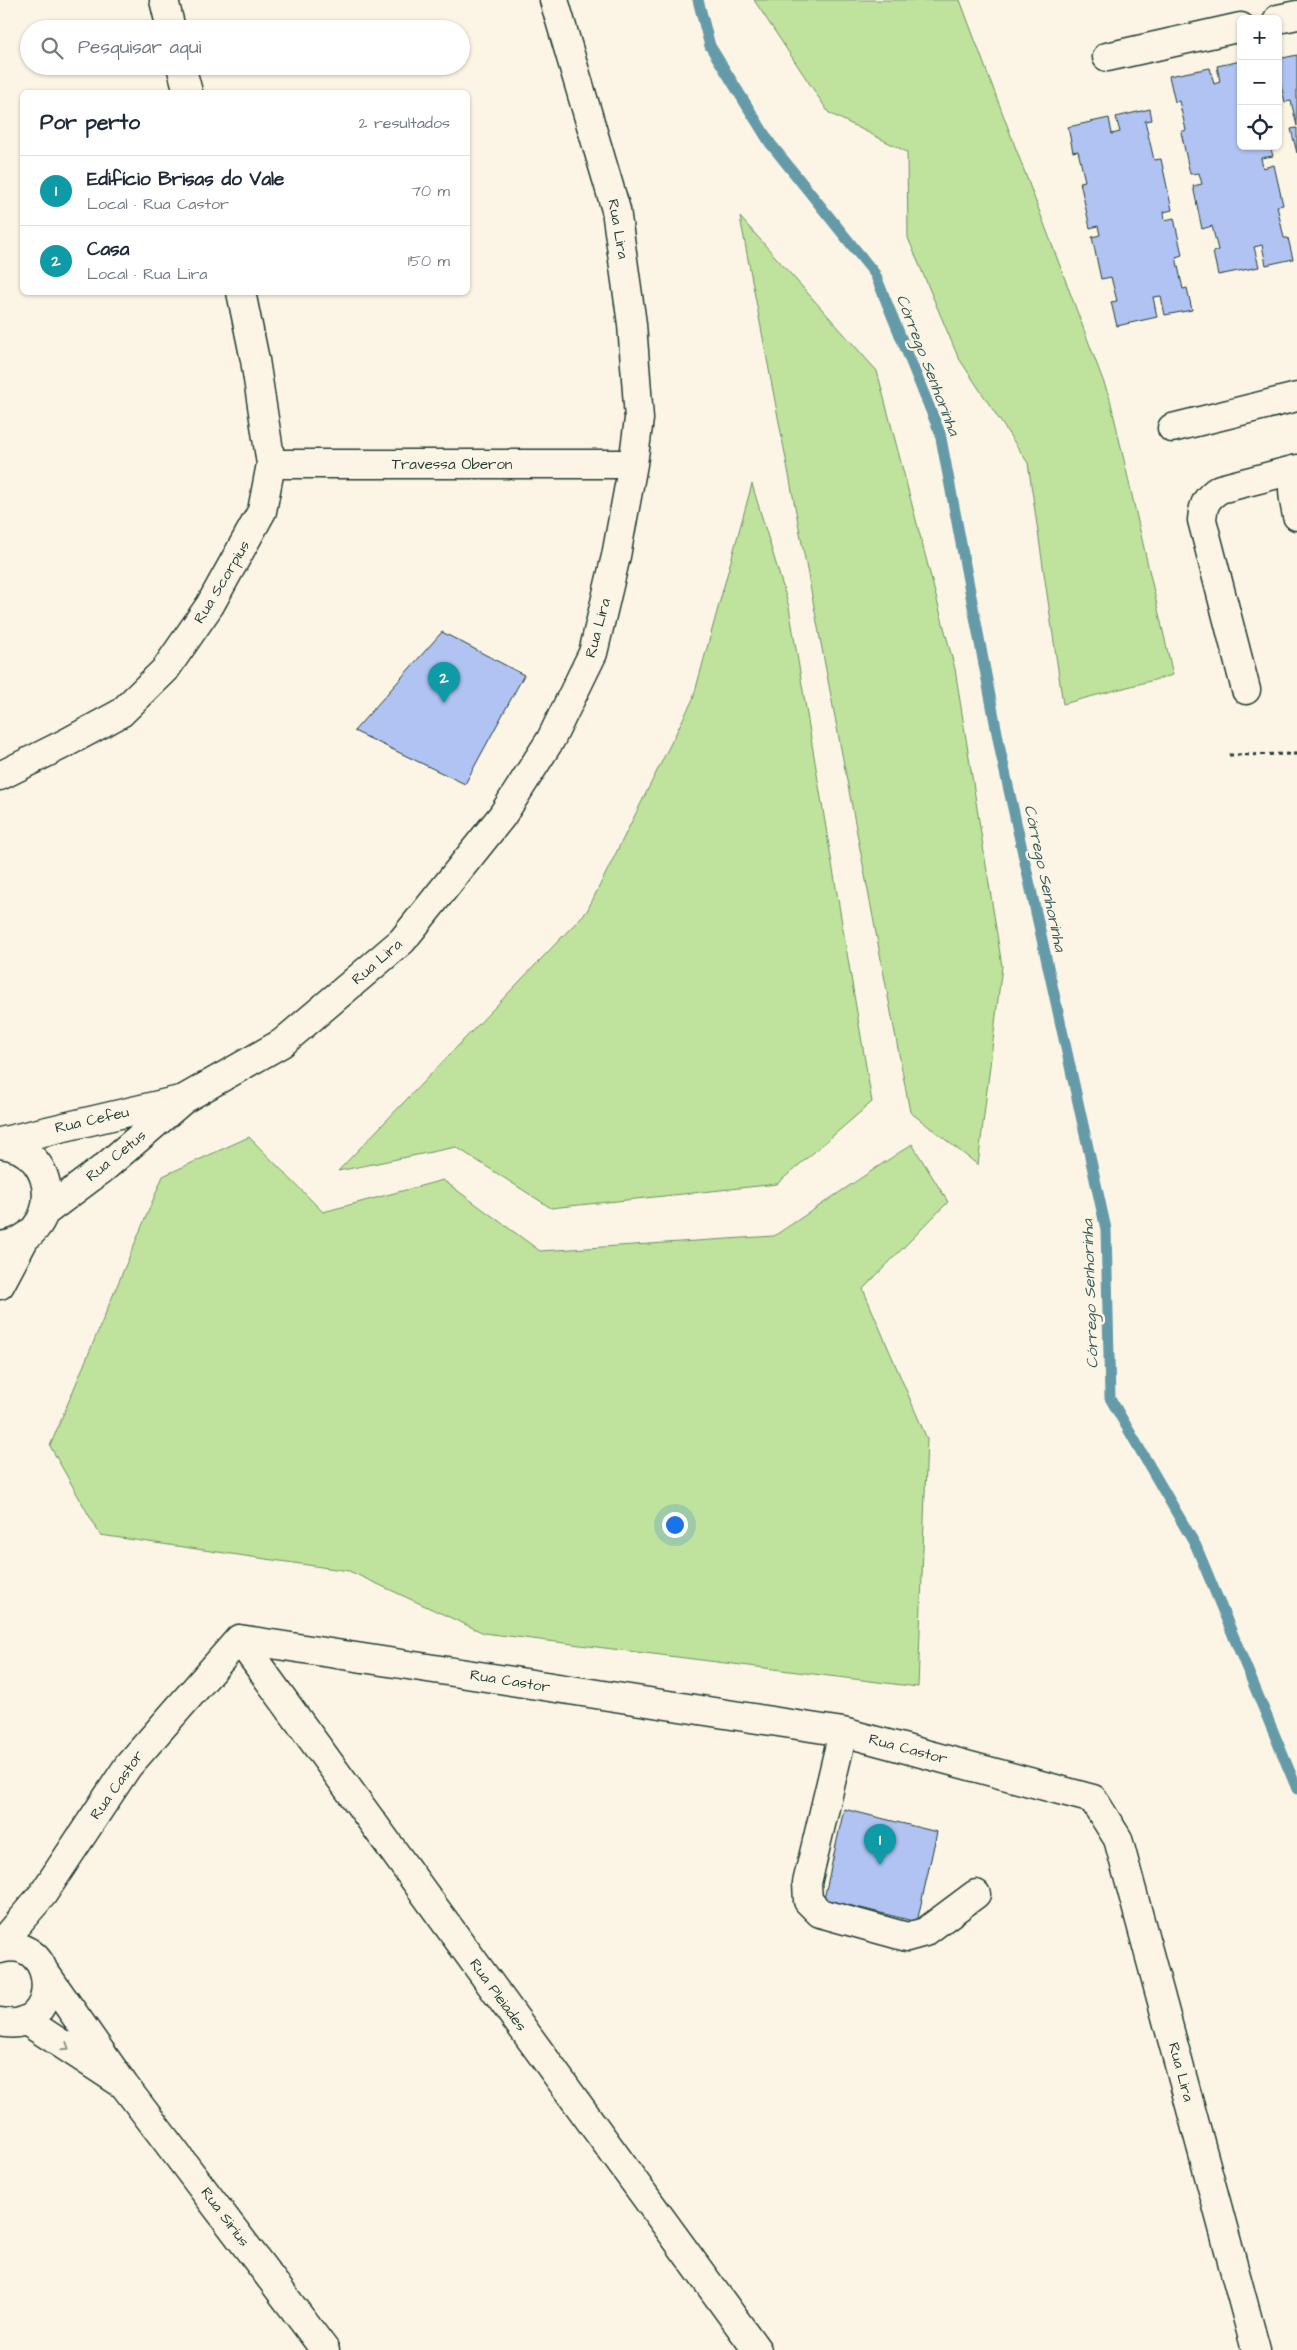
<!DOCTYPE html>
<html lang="pt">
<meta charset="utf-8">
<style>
body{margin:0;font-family:"Architects Daughter",sans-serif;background:#f6f6f7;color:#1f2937}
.controls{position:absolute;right:15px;top:15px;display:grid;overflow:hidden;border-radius:8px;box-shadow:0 1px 4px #0004}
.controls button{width:45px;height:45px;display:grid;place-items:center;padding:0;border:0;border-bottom:1px solid #e0e1e3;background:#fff;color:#1f2937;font:25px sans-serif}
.you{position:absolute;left:674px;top:1524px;width:18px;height:18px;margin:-12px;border:4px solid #fff;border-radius:50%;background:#1a73e8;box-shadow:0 0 0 8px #1a73e833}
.badge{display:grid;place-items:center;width:32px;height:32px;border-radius:50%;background:#2563eb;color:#fff;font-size:16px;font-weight:700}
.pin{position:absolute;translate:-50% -41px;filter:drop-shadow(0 1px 2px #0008)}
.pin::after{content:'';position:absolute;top:26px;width:18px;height:15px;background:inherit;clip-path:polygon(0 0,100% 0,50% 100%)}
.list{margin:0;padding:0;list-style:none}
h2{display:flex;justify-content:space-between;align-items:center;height:65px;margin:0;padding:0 20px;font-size:21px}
h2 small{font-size:16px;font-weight:400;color:#747a83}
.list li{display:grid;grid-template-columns:32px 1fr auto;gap:15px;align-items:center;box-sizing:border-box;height:70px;padding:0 20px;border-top:1px solid #e0e1e3}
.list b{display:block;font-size:19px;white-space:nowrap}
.list p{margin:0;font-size:16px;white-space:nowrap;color:#747a83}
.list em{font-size:16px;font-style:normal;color:#747a83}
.icon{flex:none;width:28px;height:28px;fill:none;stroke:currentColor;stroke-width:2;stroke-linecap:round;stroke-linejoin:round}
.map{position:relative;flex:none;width:1297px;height:2350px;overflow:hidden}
.search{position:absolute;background:#fff;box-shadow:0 1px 4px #0004;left:20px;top:20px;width:450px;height:55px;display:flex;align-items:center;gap:12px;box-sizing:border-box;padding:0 18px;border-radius:28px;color:#747a83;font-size:19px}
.panel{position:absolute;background:#fff;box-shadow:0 1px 4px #0004;left:20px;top:90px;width:450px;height:205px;border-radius:8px}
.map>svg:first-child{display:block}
.green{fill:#bfe29c;stroke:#6f9068}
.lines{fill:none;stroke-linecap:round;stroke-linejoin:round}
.stream{stroke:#659ba8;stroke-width:11}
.building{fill:#b0c3f2;stroke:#1f3d34}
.minor-casing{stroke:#1f3d34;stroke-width:31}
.path{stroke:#1f3d34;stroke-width:3;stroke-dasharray:4 4;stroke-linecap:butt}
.minor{stroke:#fcf5e5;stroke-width:28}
.oneway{stroke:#8e998c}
.labels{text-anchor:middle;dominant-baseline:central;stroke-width:5;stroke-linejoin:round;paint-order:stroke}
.street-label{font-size:15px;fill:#1f3d34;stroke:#fcf5e5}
.water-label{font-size:16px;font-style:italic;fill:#365c5b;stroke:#fcf5e5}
</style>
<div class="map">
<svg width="1297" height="2350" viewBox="0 0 1297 2350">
<rect width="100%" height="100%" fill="#fcf5e5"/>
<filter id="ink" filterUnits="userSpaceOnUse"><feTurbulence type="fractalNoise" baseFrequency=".02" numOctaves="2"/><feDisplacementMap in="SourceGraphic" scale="10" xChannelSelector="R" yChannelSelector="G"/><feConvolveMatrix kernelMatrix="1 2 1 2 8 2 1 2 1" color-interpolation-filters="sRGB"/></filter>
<g filter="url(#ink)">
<!-- green -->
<path class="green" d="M754,0h206l150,399 63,276 -110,29 -35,-241 -70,-106 -50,-119 -1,-86 -78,-39z
M740,217l137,154 78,298 47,297 -24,199 -68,-53z
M752,484l37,123 83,495 -95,82 -226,24 -95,-61 -118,24 249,-260 106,-212z
M249,1137l74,75 120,-32 97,71 234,-15 138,-92 36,58 -85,87 64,150 -9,248 -434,-54 -135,-62 -249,-36 -50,-89 113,-270z"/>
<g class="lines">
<!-- stream -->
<path class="stream" d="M698,0l12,46 60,97 105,131 65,159 61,321 105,475 4,169 86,148 101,243"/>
</g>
<!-- building -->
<path class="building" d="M1297,55v71l-6,-25 -6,1 -7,-28v-15z
M1241,61v85h29l3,10 -12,2 2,10 11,-3 9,40 -6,1 7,32h4l5,21 -27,6 -4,-20 -8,2 5,20 -41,8 -5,-23 5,-2 -6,-24 -10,3 -9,-43 9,-2 -3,-11 -9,1 -9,-42 5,-2 -7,-29 -4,1 -6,-26 41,-8 4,16 6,-2 -3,-16z
M1150,109l2,11 -7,1 9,39 7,-1 11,51 -8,2 1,8 9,-2 8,37 -6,2 7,32 4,-1 5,22 -27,5 -4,-19 -8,1 4,20 -40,9 -6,-24 6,-1 -6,-24 -10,2 -9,-42 8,-2 -2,-9 -8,2 -10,-46 5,-1 -7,-30 -5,1 -5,-25 41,-9 3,16 8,-2 -4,-15z
M1297,128v25l-6,-24z
M442,632l82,43 -59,109 -111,-53z
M844,1809l93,23 -20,90 -93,-23z"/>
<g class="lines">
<!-- minor casing -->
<g class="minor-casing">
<path id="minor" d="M164,0l7,29
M1278,19l19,-4
M1107,57l134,-30
M181,66l7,26
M1172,428l125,-31
M271,464h362
M1297,471c-7,15 -3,30 0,45
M1246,690l-44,-170c1,-16 5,-23 18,-31l77,-20
M0,776l66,-33 55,-30 44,-43 45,-65 52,-94 9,-47 -16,-104 -14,-68
M0,1142l180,-42
M0,1144c62,5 63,96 0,102
M45,1212l60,-45 79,-68 98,-56 120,-102 100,-125 49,-77 42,-86 23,-97 17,-92 6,-45 -7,-95 -16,-114 -62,-210
M0,1285l25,-47
M239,1639l518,711
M843,1732l-36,151 1,18 12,12 87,24 18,-5 51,-38
M0,1944l43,-50 85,-128 111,-127 604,93 250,67 25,40 138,511
M0,1949c59,-16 63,87 0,73
M25,2020l99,65 -78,-111
M124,2085l201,265"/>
</g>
<!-- path -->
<path class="path" d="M1229,755l68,-1"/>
<!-- minor -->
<use href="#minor" class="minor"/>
</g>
<!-- one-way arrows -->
<defs><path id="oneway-chevron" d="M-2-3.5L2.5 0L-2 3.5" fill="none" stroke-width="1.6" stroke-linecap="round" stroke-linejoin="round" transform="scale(1.25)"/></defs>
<use class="oneway" href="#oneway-chevron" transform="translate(66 2047) rotate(33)"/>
</g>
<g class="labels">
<!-- street labels -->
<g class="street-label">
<text transform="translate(618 229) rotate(80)">Rua Lira</text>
<text x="452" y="464">Travessa Oberon</text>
<text transform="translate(222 582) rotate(-59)">Rua Scorpius</text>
<text transform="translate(598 628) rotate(-75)">Rua Lira</text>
<text transform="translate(377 962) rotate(-41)">Rua Lira</text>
<text transform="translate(92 1120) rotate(-13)">Rua Cefeu</text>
<text transform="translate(116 1156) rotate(-39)">Rua Cetus</text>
<text transform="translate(510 1681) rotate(9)">Rua Castor</text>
<text transform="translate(908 1749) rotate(15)">Rua Castor</text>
<text transform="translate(117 1785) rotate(-55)">Rua Castor</text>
<text transform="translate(498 1995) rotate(54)">Rua Pleiades</text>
<text transform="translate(1181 2072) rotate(75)">Rua Lira</text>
<text transform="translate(225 2217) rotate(53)">Rua Siríus</text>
</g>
<!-- water labels -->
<g class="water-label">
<text transform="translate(928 365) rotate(69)">Córrego Senhorinha</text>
<text transform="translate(1045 878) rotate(78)">Córrego Senhorinha</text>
<text transform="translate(1090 1294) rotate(-92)">Córrego Senhorinha</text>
</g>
</g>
</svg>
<div class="controls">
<button>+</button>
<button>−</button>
<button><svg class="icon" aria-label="locate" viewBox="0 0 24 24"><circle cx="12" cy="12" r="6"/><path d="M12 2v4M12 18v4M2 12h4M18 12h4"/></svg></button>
</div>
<div class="you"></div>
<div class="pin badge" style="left:880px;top:1865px;background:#0f9aa8">1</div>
<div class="pin badge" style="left:444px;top:703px;background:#0f9aa8">2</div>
<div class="search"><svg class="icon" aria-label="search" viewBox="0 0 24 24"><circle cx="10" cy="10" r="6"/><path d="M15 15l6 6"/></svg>Pesquisar aqui</div>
<section class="panel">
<h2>Por perto<small>2 resultados</small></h2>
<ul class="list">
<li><span class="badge" style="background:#0f9aa8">1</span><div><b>Edifício Brisas do Vale</b><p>Local · Rua Castor</p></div><em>70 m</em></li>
<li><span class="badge" style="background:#0f9aa8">2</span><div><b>Casa</b><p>Local · Rua Lira</p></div><em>150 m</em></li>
</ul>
</section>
</div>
